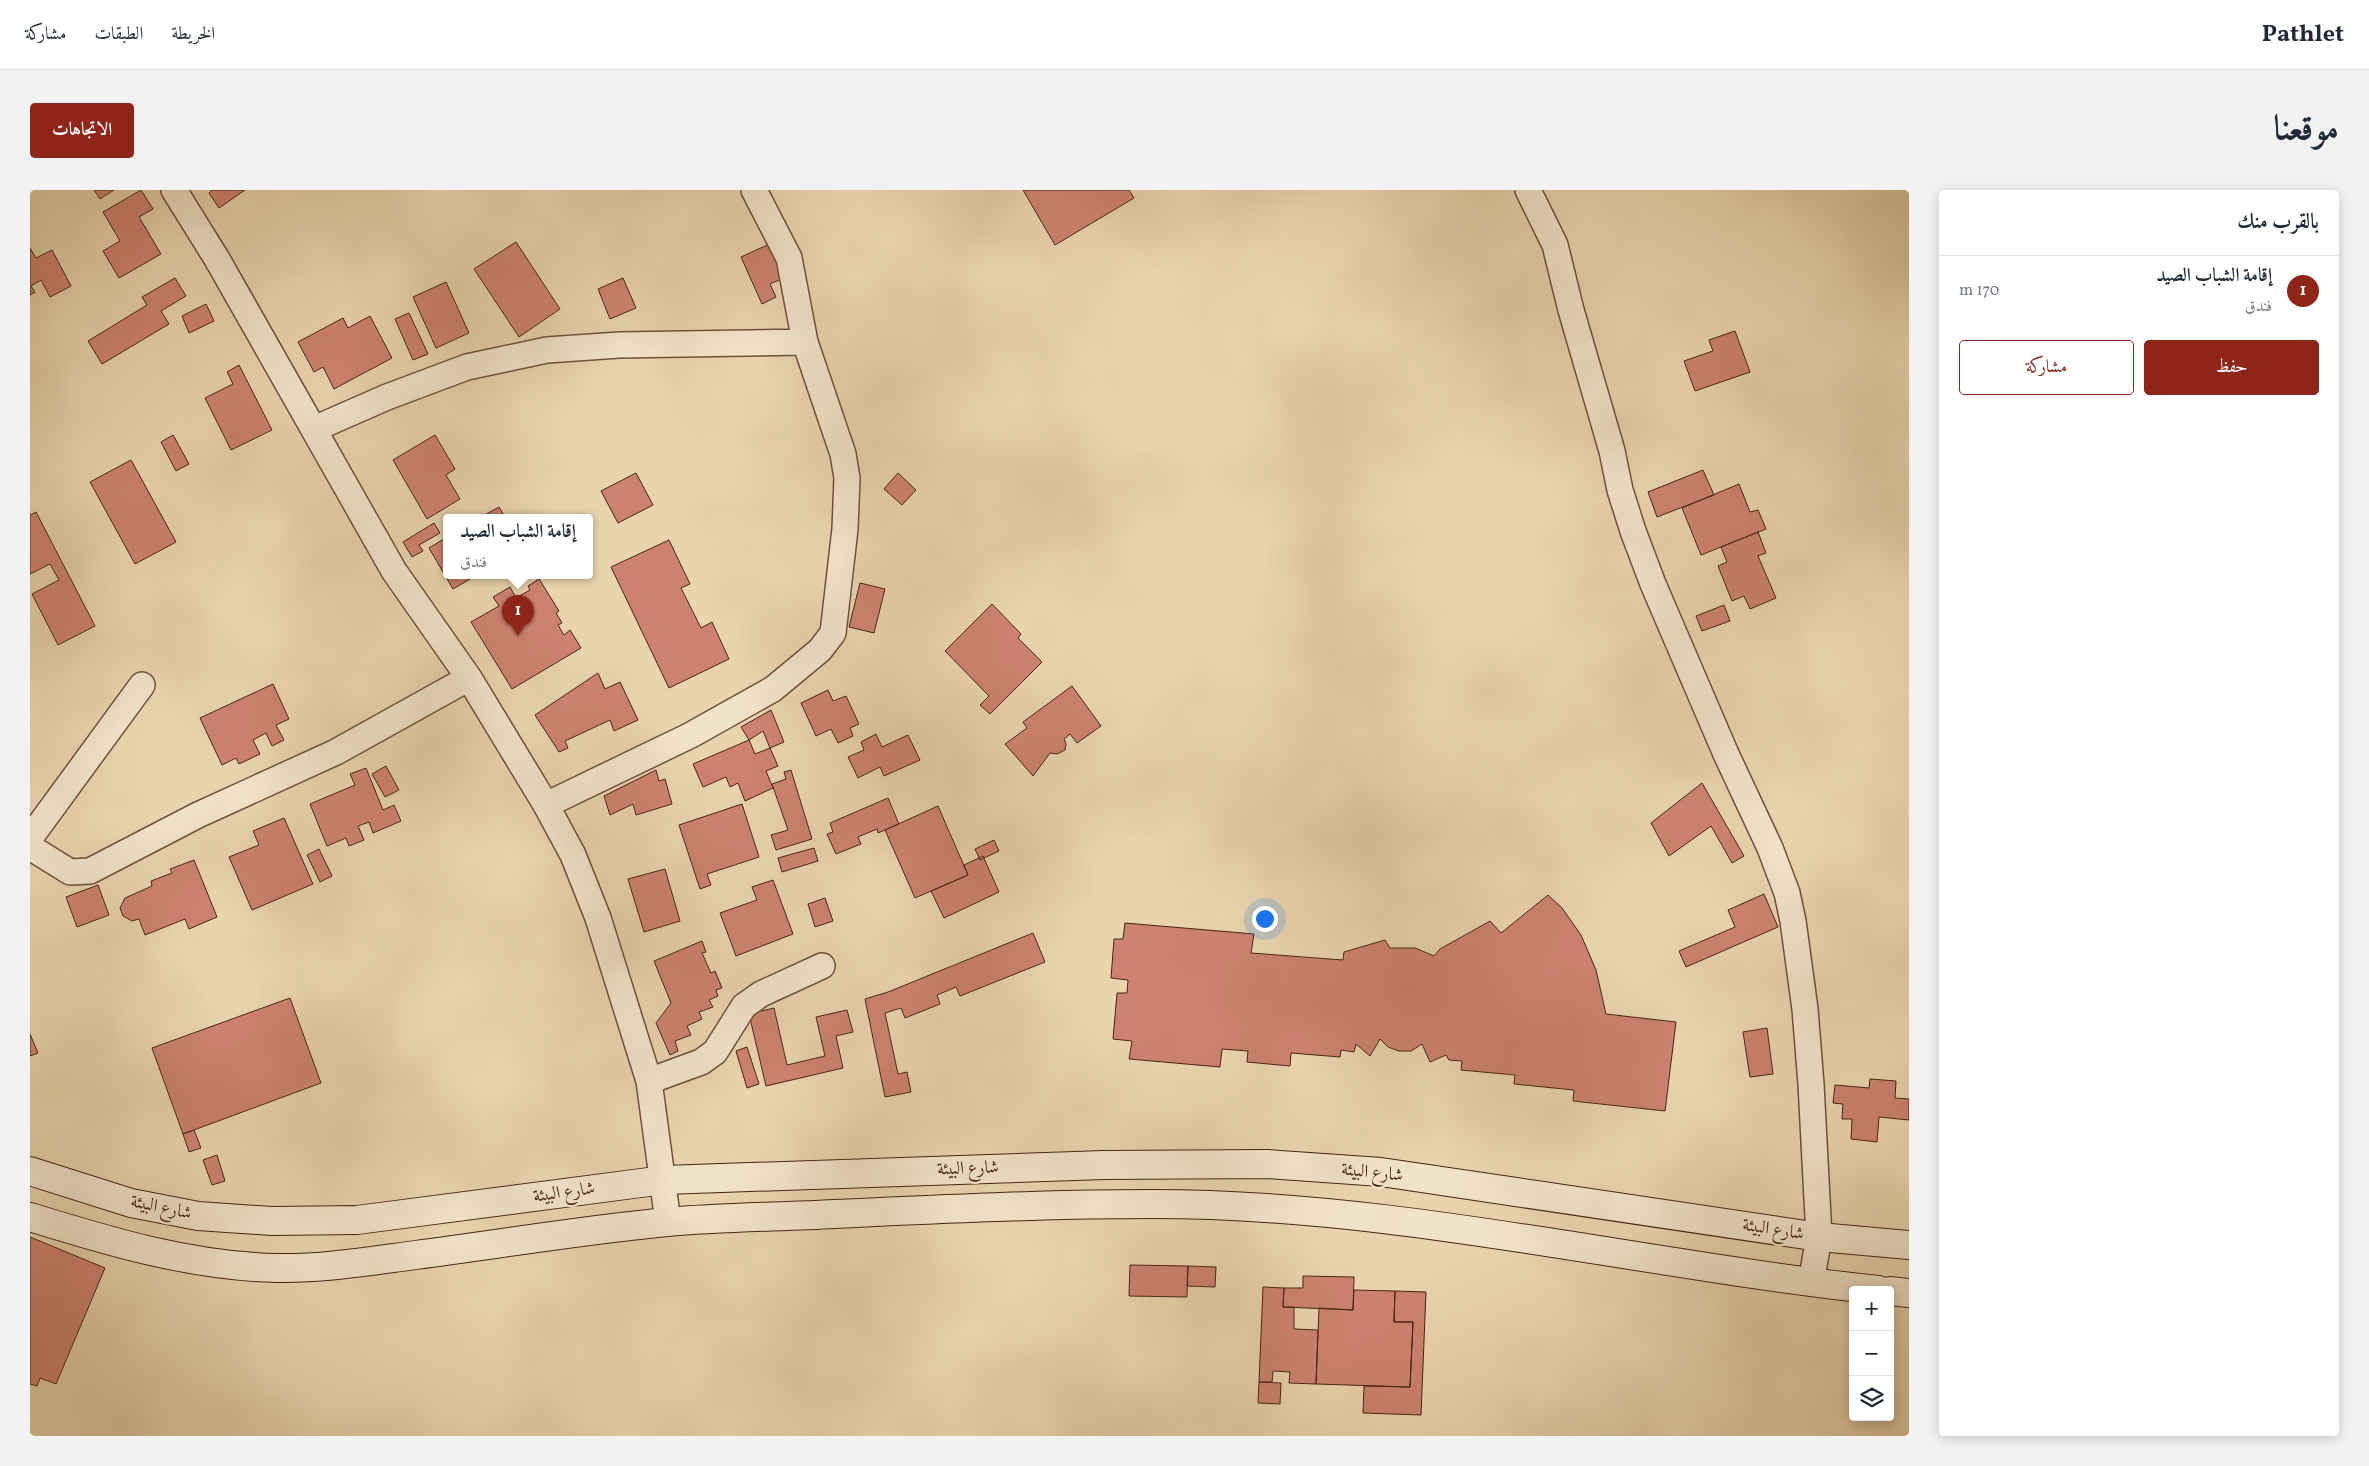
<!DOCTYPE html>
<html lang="ar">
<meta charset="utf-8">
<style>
body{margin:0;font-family:Vollkorn,Amiri,serif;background:#f2f2f3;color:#1f2937;direction:rtl}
.controls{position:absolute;right:15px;bottom:15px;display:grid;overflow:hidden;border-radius:5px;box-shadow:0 2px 12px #0003}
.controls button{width:45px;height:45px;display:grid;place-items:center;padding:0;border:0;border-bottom:1px solid #e0e1e3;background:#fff;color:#1f2937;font:25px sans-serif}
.you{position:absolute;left:1234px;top:728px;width:18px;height:18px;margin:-12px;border:4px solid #fff;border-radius:50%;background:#1a73e8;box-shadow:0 0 0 8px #1a73e833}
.badge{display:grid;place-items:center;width:32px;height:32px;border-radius:50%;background:#8f2418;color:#fff;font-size:16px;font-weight:700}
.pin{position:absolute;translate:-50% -41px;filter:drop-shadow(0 1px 2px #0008)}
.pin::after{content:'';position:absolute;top:26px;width:18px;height:15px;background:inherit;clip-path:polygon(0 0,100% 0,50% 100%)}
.popup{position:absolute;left:413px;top:324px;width:150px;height:65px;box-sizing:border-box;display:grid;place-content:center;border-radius:5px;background:#fff;filter:drop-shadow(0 1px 4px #0005);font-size:16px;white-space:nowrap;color:#747a83}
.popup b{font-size:19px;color:#1f2937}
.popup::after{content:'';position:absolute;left:50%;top:100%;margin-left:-10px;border:10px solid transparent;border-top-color:#fff}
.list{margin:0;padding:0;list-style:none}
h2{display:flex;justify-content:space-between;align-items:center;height:65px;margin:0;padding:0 20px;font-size:21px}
h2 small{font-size:16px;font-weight:400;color:#747a83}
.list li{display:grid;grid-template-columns:32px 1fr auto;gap:15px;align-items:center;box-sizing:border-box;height:70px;padding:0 20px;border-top:1px solid #e0e1e3}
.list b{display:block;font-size:19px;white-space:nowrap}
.list p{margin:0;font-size:16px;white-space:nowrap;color:#747a83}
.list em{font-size:16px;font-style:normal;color:#747a83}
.actions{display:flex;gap:10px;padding:15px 20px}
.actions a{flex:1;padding:11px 0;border:1px solid #8f2418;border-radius:5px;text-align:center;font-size:18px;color:#8f2418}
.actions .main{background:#8f2418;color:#fff}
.icon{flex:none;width:28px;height:28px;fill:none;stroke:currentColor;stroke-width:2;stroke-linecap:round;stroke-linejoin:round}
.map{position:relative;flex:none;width:1879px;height:1246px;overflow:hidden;direction:ltr;border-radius:5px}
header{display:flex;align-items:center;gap:30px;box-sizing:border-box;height:70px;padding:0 25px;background:#fff;border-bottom:1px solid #e0e1e3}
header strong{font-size:24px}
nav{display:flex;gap:28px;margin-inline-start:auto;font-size:18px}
.intro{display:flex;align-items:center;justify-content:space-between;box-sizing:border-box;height:120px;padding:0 30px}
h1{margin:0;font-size:35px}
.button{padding:12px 22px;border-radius:5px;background:#8f2418;color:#fff;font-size:18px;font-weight:700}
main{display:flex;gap:30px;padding:0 30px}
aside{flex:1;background:#fff;border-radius:5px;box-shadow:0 2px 12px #0003}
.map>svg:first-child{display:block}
.building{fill:#cd826f;stroke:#472416}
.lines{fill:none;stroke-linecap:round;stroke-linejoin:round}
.street-casing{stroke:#70503c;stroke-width:28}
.secondary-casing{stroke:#472416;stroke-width:30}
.street{stroke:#f1e3ca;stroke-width:25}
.secondary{stroke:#f1e3ca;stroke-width:28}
.labels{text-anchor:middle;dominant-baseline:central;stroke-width:4.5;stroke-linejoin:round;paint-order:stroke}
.street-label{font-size:18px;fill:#472416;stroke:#f1e3ca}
</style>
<header>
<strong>Pathlet</strong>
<nav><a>الخريطة</a><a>الطبقات</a><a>مشاركة</a></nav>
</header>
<div class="intro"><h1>موقعنا</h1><a class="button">الاتجاهات</a></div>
<main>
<aside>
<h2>بالقرب منك<small></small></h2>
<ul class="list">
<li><span class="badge">1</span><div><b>إقامة الشباب الصيد</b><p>فندق</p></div><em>170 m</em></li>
</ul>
<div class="actions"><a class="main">حفظ</a><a>مشاركة</a></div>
</aside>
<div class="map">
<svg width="1879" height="1246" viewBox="0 0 1879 1246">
<rect width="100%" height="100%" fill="#e9d4ae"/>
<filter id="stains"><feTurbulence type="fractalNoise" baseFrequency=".004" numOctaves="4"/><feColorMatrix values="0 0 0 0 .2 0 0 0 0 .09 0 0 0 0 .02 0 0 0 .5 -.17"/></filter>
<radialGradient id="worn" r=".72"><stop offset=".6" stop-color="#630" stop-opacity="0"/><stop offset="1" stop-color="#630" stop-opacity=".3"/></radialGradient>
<!-- building -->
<path class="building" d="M64,0h20l-14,9z
M111,0l12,19 -14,8 22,37 -42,24 -16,-27 17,-10 -17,-29z
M182,0h33l-26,18 -10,-15z
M993,0h106l5,8 -79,47z
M746,51l15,34 -21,9 6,13 -14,7 -21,-47z
M486,52l44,67 -41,28 -45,-68z
M0,58l6,10 16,-8 19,36 -21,11 -9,-17 -10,6 4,6 -5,3z
M145,88l11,18 -25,15 8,13 -67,40 -14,-23 59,-36 -5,-8z
M593,88l13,30 -26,11 -12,-30z
M416,92l23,51 -33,15 -23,-51z
M176,114l8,17 -25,12 -7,-17z
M379,123l19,41 -15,6 -18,-41z
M340,126l22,42 -58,31 -11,-22 -9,5 -16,-30 45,-24 5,10z
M1705,141l15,41 -55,19 -11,-30 29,-10 -4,-11z
M209,175l33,65 -41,20 -26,-52 28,-14 -6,-12z
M143,245l16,29 -13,7 -15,-29z
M405,245l20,34 -9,6 14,24 -33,20 -34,-59z
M101,270l45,82 -41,22 -45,-82z
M1673,280l11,25 -57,22 -9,-25z
M606,283l17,32 -35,18 -17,-32z
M868,283l18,17 -14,15 -18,-16z
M1709,294l11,28 8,-2 8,19 -65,26 -19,-47z
M469,317l6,10h-24z
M6,322l59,114 -37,19 -26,-51 27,-14 -9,-16 -20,10v-59z
M404,333l6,10 -21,12 4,6 -11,6 -9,-15z
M1728,342l8,21 -8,3 18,42 -26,11 -6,-13 -12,5 -14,-35 9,-4 -6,-15z
M417,347v38h30l-24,14 -24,-41z
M639,350l21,44 -9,4 20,40 11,-6 17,37 -60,29 -58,-121z
M509,389l20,32 -3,2 6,10 -4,2 6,10 6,-5 11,18 -69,41 -41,-67 28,-16 -6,-9 17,-10 6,11 14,-8 -2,-4z
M830,393l25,6 -11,44 -25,-6z
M962,414l29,30 -3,4 24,24 -52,52 -10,-9 9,-9 -44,-45z
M1694,415l6,16 -28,10 -6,-15z
M568,483l7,16 15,-7 18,38 -24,11 -4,-11 -45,21 3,7 -9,4 -24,-37z
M243,494l16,35 -13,6 8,15 -12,6 -6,-13 -13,7 7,14 -21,10 -3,-6 -14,7 -22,-47z
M1042,496l29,40 -24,17 -7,-9 -6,5 2,5 -1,6 -8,4 -7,-1 -17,23 -28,-32 22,-16 -4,-6z
M798,500l5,11 13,-5 13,28 -9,4 3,8 -15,7 -7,-14 -15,7 -15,-33z
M741,520l13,32 -14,6 -7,-17 -14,9 -8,-13z
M846,544l6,13 26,-12 12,25 -36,16 -4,-9 -22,11 -10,-21 16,-7 -3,-8z
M719,550l6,14 15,-6 8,18 -12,5 7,17 -28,13 -7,-18 -8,4 -4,-10 -23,10 -10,-23z
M356,576l13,24 -14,7 -13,-23z
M336,578l17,42 11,-5 7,16 -28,12 -4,-11 -11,4 6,14 -15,6 -3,-8 -19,8 -17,-42 45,-19 -5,-11z
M626,580l3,11 6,-2 7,25 -36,11 -3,-11 -23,11 -6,-19z
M761,580l21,69 -36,11 -5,-15 17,-5 -16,-46 14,-5 -2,-7z
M1672,593l42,73 -12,7 -21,-37 -42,30 -18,-33z
M858,608l11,26 -21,9 -1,-4 -19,8 3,7 -25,10 -9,-20 6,-2 -3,-9z
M712,614l17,53 -52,17 4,11 -11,4 -21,-64z
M908,616l30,69 -53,23 -30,-68z
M254,628l29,66 -61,26 -23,-53 30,-12 -6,-14z
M964,650l5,11 -19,9 -5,-11z
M784,658l4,13 -36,11 -4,-14z
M289,659l13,27 -12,6 -13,-27z
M953,666l16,36 -55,26 -13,-27 37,-16 -4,-10z
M164,670l23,57 -28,12 -4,-10 -40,16 -6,-16 -7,2 -9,-5 -3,-8 5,-10 27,-12 -1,-5 21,-8 -2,-4z
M635,679l15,52 -36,11 -16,-53z
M743,690l20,54 -57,22 -16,-43 37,-13 -5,-13z
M68,695l11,30 -32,12 -11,-30z
M1734,704l14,33 -92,40 -7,-16 56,-24 -7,-17z
M1518,705l14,13 19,27 15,35 10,44 70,8 -11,89 -92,-10 1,-11 -60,-6 1,-9 -54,-5 1,-9 -13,-1 -3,-5 -16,7 -8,-18 -11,7h-12l-11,-4 -8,-8 -10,17 -14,-12 -2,8 -13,-2 -1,7 -49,-4 -1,13 -43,-4 1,-11 -26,-2 -2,18 -91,-8 3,-18 -19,-2 4,-46h10l1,-13 -17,-2 3,-39h9l2,-16 129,11 -3,19 92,7 1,-8 41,-12 5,8h25l19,8 6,-7 50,-28 11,12z
M795,708l8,23 -18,6 -7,-23z
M1003,743l12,29 -85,34 -4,-9 -19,8 3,9 -35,14 -4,-10 -16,5 13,61 9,-2 4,20 -26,5 -20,-98 23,-7z
M672,751l4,11 -4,1 9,20 4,-2 7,17 -6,2 2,6 -9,4 4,7 -14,5 3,7 -15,7 4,9 -16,6 3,10 -8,4 -14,-32 15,-20 -17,-42z
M260,808l31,85 -138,51 -31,-86z
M744,818l13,57 38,-9 -9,-39 31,-7 6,22 -17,4 7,32 -77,18 -17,-72z
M1737,838l6,46 -23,3 -7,-45z
M0,844l8,19 -8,3z
M717,857l12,37 -12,4 -11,-37z
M1840,889l26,2 -1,17 14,1v21l-30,-3 -2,25 -26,-3 1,-20h-10l1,-15 -10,-1 2,-18 34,3z
M164,940l7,18 -12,4 -6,-18z
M187,965l8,26 -13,4 -9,-25z
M0,1047l75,31 -49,116 -16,-6 -3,8 -7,-2z
M1100,1075l58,1 -1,31 -58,-1z
M1158,1076l28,1 -1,20 -28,-1z
M1273,1086l51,1 -1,33 -70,-3 1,-19h19z
M1233,1097l21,1 -1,19h11v22l24,1 -2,54 -27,-1 1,-11 -17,-1 -1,11h-13z
M1324,1100l41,1 -1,31h19l-3,65 -94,-3 3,-76 34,2z
M1365,1101l31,1 -5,123 -58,-2 1,-27 46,1 3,-65h-19z
M1229,1192l22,1 -1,21 -22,-1z"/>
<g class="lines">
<!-- street casing -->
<g class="street-casing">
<path id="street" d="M144,0l43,69 177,312 75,107 77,127 27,50 25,63 51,163 19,141
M1498,0l27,55 16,65 41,141 8,39 13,41 20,53 73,170 44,94 17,45 6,28 12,88 6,75 8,153 -8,46
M284,239l73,-32 80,-30 80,-17 72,-5 186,-3
M516,615l145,-70 82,-46 47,-39 13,-17 12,-104 2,-51 -4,-24 -38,-112 -16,-84 -35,-68
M0,648l112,-153
M0,657l40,25 20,-1 108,-56 138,-63 133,-74
M619,891l52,-19 14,-10 29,-46 17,-12 61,-28"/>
</g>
<!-- secondary casing -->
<g class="secondary-casing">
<path id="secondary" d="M0,981l101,32 67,13 74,5 85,-1 307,-40 440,-15 163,-1 114,8 438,65 90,8
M0,1027c81,25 161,49 246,51 47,1 94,-7 140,-13 84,-11 167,-25 251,-33 56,-5 112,-5 168,-8 106,-5 212,-10 318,-10 245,0 483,60 725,86
M1860,1101l19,2"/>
</g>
<!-- street -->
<use href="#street" class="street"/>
<!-- secondary -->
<use href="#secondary" class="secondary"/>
</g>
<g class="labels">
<!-- street labels -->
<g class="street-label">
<text transform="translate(938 979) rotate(-2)">شارع البيئة</text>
<text transform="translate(1342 983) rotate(6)">شارع البيئة</text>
<text transform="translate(534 1003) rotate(-8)">شارع البيئة</text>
<text transform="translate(131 1018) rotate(12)">شارع البيئة</text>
<text transform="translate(1743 1040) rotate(9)">شارع البيئة</text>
</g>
</g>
<rect width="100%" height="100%" filter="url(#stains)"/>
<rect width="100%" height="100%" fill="url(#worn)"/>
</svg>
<div class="controls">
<button>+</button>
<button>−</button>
<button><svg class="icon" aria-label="layers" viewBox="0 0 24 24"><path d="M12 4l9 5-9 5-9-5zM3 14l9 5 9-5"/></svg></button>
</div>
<div class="you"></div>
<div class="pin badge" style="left:488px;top:446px">1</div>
<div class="popup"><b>إقامة الشباب الصيد</b>فندق</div>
</div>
</main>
